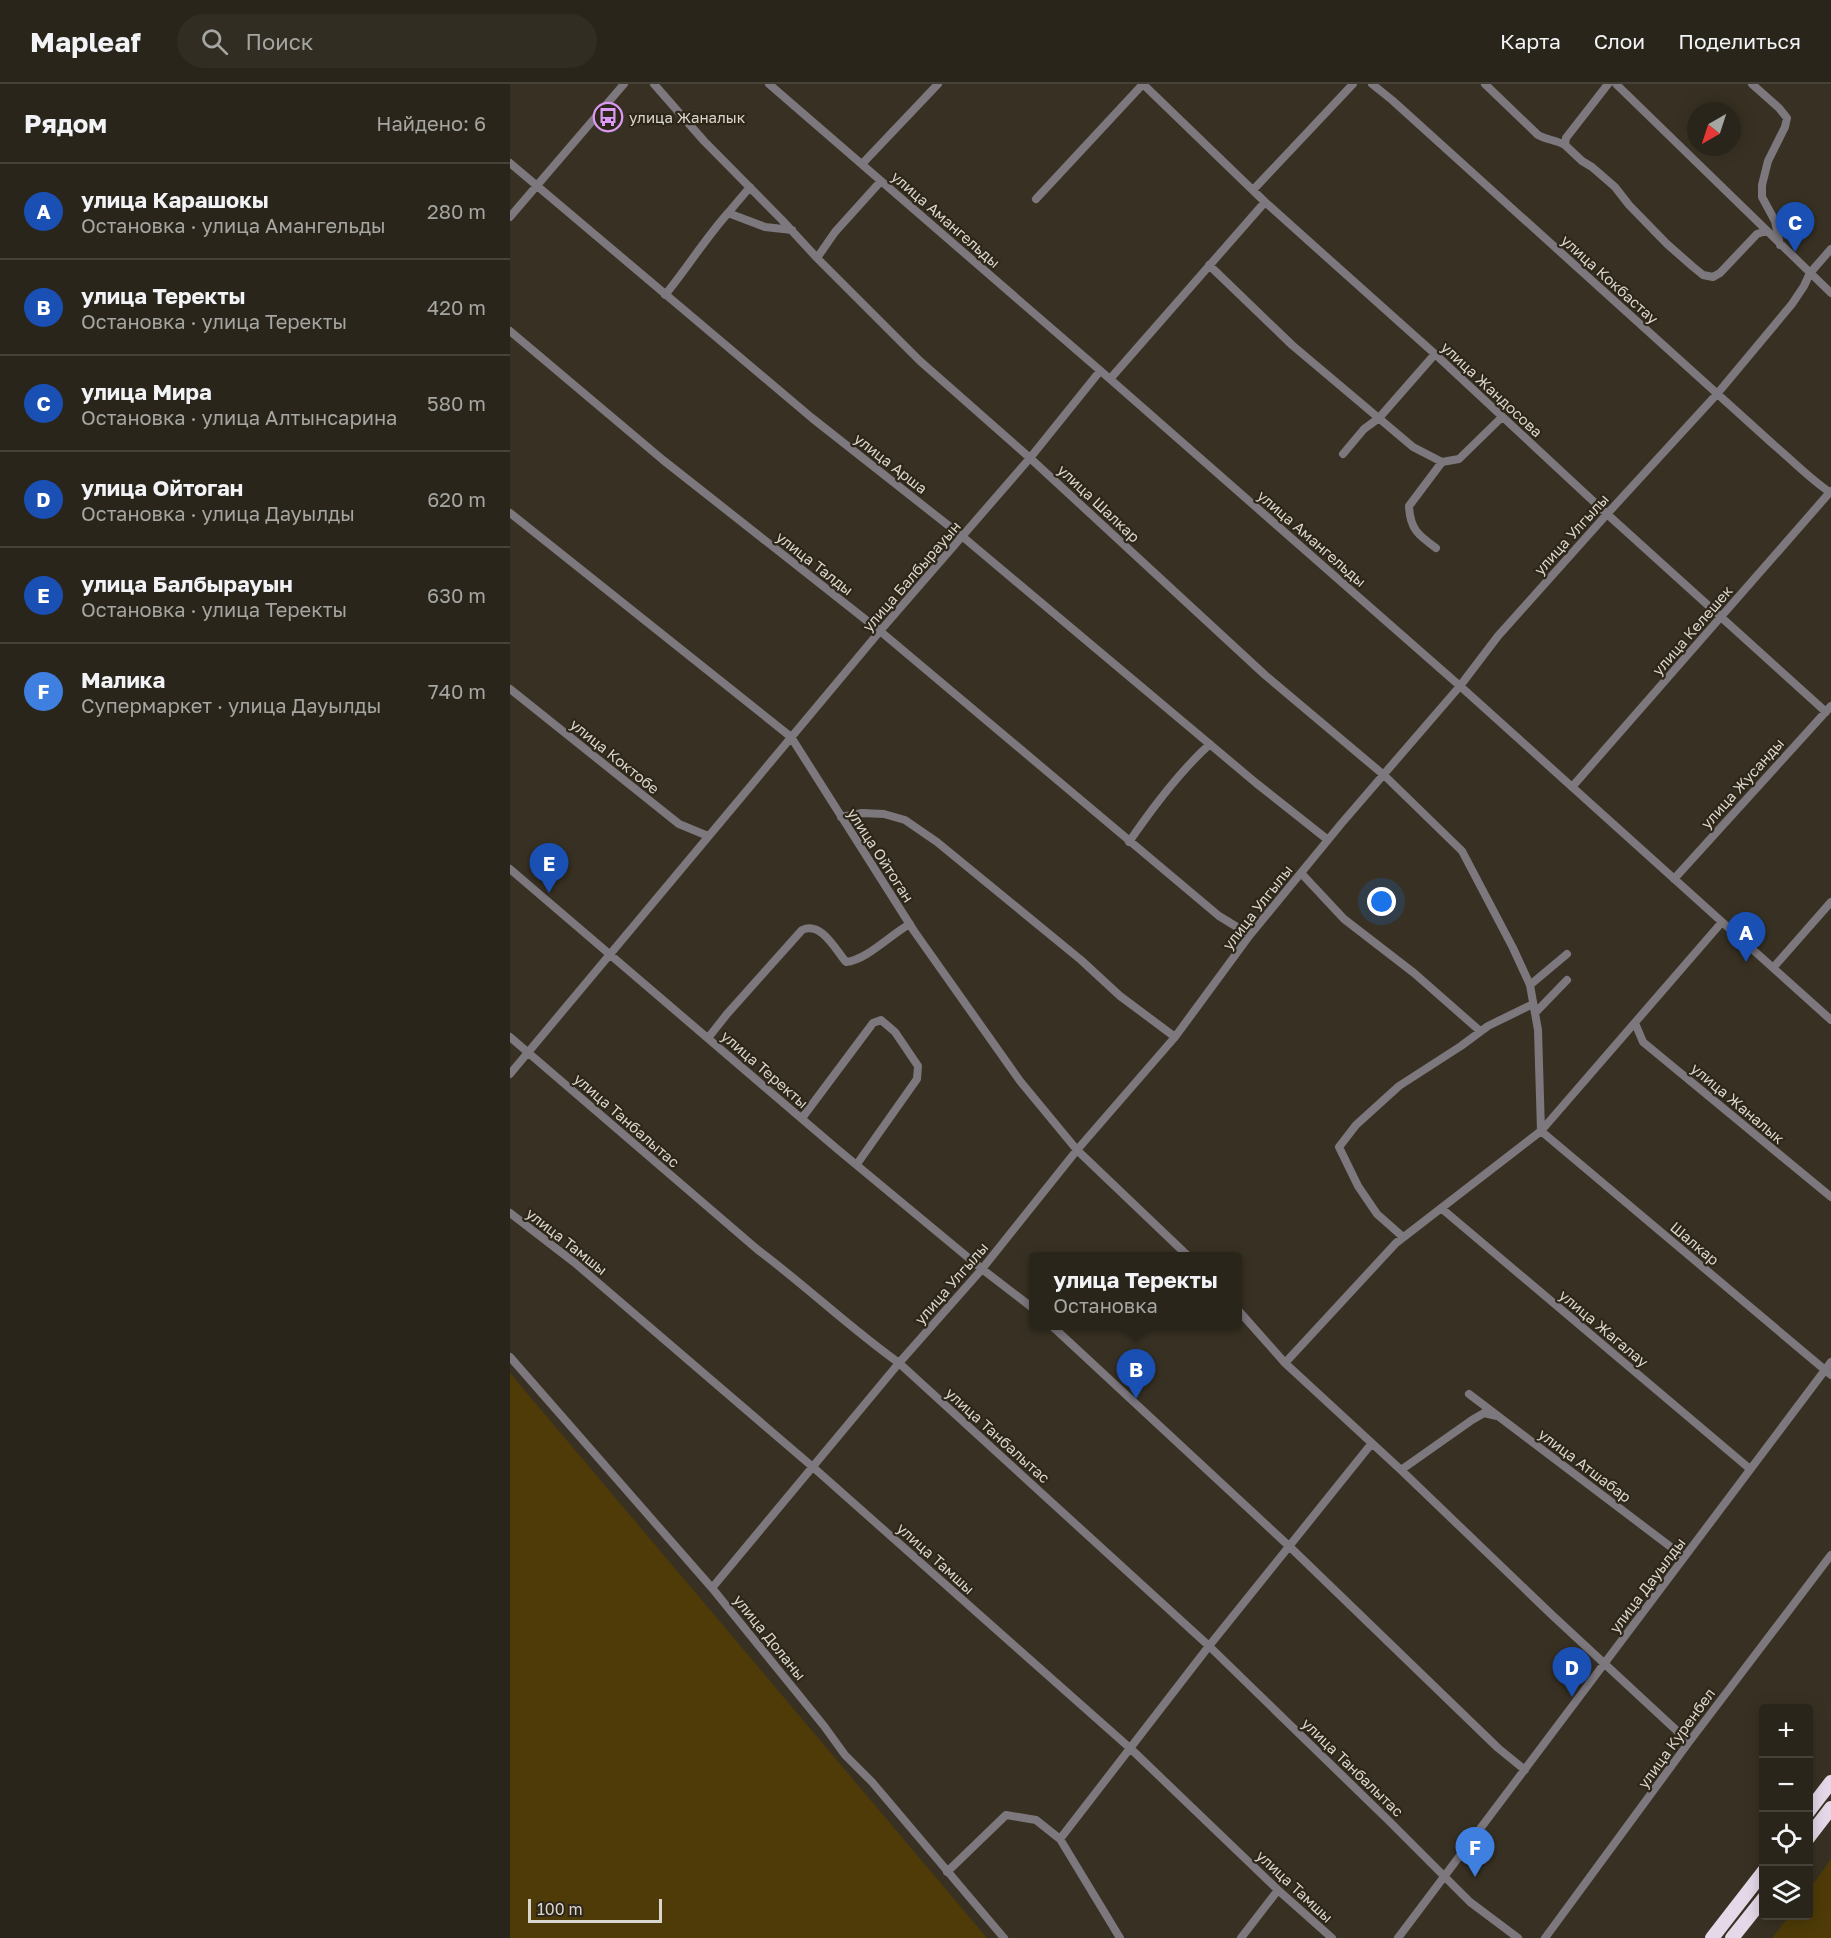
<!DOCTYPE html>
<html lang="ru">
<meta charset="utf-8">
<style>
body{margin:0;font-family:"Golos Text",sans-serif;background:#322d23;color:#f1f3f6}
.controls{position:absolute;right:18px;bottom:18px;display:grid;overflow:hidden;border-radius:6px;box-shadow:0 3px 15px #0003}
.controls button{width:54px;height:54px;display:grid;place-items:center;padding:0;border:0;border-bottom:2px solid #464239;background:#2a251a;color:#f1f3f6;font:30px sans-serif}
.compass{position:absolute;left:1177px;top:18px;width:54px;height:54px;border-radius:50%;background:#2a251a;box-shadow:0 3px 15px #0003;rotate:219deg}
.scale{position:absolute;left:18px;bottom:15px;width:134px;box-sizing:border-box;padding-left:6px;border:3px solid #dad6cd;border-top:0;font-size:16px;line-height:21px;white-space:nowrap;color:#dad6cd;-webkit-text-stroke:4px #2e2719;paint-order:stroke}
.you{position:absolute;left:872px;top:818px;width:21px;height:21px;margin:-15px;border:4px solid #fff;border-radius:50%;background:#1a73e8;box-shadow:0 0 0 9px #1a73e833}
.badge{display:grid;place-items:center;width:39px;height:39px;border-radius:50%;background:#db99f5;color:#fff;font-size:20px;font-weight:700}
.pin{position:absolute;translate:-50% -50px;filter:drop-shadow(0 2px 3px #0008)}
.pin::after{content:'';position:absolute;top:32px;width:21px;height:18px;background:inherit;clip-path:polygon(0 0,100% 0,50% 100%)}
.popup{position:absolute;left:519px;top:1168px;width:213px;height:78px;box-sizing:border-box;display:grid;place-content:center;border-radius:6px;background:#2a251a;filter:drop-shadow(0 2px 4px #0005);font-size:20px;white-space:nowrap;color:#a5a5a2}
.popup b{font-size:22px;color:#f1f3f6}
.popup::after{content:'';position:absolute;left:50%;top:100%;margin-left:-12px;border:12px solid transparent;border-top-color:#2a251a}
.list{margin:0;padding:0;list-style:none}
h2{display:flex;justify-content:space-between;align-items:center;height:78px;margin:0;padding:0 24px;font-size:26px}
h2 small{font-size:20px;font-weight:400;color:#a5a5a2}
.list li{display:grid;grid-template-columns:39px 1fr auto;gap:18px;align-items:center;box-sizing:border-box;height:96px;padding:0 24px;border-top:2px solid #464239}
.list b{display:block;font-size:22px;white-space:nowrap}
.list p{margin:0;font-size:20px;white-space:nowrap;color:#a5a5a2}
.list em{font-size:20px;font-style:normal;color:#a5a5a2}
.icon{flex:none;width:33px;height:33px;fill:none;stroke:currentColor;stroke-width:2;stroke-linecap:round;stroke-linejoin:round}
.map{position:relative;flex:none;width:1321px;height:1854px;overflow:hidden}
header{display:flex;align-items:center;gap:36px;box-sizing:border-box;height:84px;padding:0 30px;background:#2a251a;border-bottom:2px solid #464239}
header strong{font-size:28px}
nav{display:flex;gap:33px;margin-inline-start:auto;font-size:21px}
.search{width:420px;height:54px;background:#322d23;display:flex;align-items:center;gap:15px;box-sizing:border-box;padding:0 21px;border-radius:33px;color:#a5a5a2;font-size:22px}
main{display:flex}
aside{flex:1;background:#2a251a}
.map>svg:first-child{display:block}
.green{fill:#4e3b07}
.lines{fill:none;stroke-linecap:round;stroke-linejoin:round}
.street{stroke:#7c787e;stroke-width:8}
.highway{stroke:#e4d8e9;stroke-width:14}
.labels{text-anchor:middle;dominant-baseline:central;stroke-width:4.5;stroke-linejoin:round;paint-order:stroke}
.poi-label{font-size:15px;fill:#dad6cd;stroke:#2e2719;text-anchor:start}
.street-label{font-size:15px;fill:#dad6cd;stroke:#2e2719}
</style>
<header>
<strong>Mapleaf</strong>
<div class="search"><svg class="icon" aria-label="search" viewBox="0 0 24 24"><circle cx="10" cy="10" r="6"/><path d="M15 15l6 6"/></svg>Поиск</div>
<nav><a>Карта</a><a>Слои</a><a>Поделиться</a></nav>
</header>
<main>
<aside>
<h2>Рядом<small>Найдено: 6</small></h2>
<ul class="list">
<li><span class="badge" style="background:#1a4fb4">A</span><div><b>улица Карашокы</b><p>Остановка · улица Амангельды</p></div><em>280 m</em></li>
<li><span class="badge" style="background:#1a4fb4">B</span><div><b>улица Теректы</b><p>Остановка · улица Теректы</p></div><em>420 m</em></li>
<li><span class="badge" style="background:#1a4fb4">C</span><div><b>улица Мира</b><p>Остановка · улица Алтынсарина</p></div><em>580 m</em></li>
<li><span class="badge" style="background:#1a4fb4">D</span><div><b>улица Ойтоган</b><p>Остановка · улица Дауылды</p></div><em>620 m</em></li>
<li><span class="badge" style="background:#1a4fb4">E</span><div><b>улица Балбырауын</b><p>Остановка · улица Теректы</p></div><em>630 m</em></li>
<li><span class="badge" style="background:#3f7fe0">F</span><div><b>Малика</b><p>Супермаркет · улица Дауылды</p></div><em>740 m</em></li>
</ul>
</aside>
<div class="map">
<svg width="1321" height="1854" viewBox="0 0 1321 1854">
<rect width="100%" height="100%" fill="#383123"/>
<!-- green -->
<path class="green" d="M0,1289l477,565h-477z
M1321,1775v79h-59l17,-22h19l1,-26z"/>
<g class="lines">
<!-- street -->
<path class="street" d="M144,0l50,57 78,79 35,38 103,103 110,97 235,217 120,101 77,75 51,97 17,37 8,45 3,101 290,244
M259,0l341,295 350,307 371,334
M633,0l122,118 170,152 172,160 219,198
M862,0l20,16 382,345c19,16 37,35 57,48
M975,0l53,51c9,5 18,5 27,10
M1098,0l-42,54 -1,7 17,16 10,6 23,20 14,18 38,39 25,22 11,9 10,2 7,-4 37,-39 9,-3
M1106,0l215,209
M1242,0l27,24 8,10 -2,9 -17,34 -6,24v12l13,24 5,24
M0,79l302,255 151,119 293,246 72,57
M352,80l76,-80
M743,106l100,-106
M526,115l107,-115
M218,129l22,-26
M0,133l114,-133
M307,174l18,-26 46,-51
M699,181l83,80 121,102 29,15 17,-3 43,-42
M155,211c22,-27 40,-56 63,-82l37,14 27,3
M0,247l153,129 217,171 339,285 31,19
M600,295l155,-177
M833,370l21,-25 15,-11 56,-64
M0,429l281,224 123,194 106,150 57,69 111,106
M926,464c-18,-13 -26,-19 -27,-42l33,-44
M0,605l169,135 29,12
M1062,703l259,-296
M331,733l21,-4 22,1 21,6 32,22 144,118 39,36 55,41
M619,758c24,-35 50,-70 81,-98
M0,785l326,279 146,121 52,40
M791,789l43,46 70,54 66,58
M1164,795l157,-173
M1263,884l58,-66
M1020,901l37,-31
M1025,929l32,-33
M1125,939l8,19 188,155
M0,953l248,213c48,36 92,78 141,113l310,283 180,175 81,81 48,36
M198,954l19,-24 75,-84c19,-9 33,19 44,32 21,-2 45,-28 64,-38
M0,990l370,-443 150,-173 70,-87
M292,1034l71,-95 8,-3 14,12 23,34 -1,13 -60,85
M931,1124l309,261
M0,1129l65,50 239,205 317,281 147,141 54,48
M893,1153l-26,-23 -19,-28 -19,-39 17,-22 43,-39 62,-40 27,-20 45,-22
M728,1226l47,53 116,107 151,145 137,127
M542,1242l238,221 208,201 27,22
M0,1273l202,231 112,138 21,29 27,27 132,156
M775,1279l111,-120 145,-112 181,-209
M959,1310l215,163
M891,1386l71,-50 12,-7 13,3
M202,1504l187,-225 83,-94 95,-119 98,-113 75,-102 91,-111 119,-138 38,-50 109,-122 110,-120 75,-90 12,-18 6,-13 21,-24
M550,1755l60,99
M437,1788l59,-57 30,5 24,19 149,-193 163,-203
M731,1854l37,-48
M888,1854l433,-576
M1035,1854l144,-196 142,-187"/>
<!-- highway -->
<path class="highway" d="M1298,1728l23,-30
M1298,1754l23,-30
M1202,1854l52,-67
M1222,1854l32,-40"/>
</g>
<!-- icons -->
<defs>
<g id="bus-ring" transform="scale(1.5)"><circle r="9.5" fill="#2e2719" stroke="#db99f5" stroke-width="1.5"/><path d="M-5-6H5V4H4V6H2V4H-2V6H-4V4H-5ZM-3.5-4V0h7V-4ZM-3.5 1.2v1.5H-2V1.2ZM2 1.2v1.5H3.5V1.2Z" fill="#db99f5"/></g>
</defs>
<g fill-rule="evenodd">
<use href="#bus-ring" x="98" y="33"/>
</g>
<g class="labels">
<!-- poi labels -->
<g class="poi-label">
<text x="119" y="33">улица Жаналык</text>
</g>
<!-- street labels -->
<g class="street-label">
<text transform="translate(436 135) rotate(41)">улица Амангельды</text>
<text transform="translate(1100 195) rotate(42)">улица Кокбастау</text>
<text transform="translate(982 305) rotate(43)">улица Жандосова</text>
<text transform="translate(381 379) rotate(38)">улица Арша</text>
<text transform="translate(589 419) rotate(43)">улица Шалкар</text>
<text transform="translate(1061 450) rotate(-48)">улица Улгылы</text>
<text transform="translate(802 454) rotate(41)">улица Амангельды</text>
<text transform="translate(305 479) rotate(38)">улица Талды</text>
<text transform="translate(401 492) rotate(-49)">улица Балбырауын</text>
<text transform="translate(1182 546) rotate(-49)">улица Келешек</text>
<text transform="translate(105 672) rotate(39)">улица Коктобе</text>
<text transform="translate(1232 699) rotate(-48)">улица Жусанды</text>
<text transform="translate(371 771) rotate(57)">улица Ойтоган</text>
<text transform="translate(747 823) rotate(-52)">улица Улгылы</text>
<text transform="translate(255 985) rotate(41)">улица Теректы</text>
<text transform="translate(1228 1019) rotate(40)">улица Жаналык</text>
<text transform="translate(117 1036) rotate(41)">улица Танбалытас</text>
<text transform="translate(57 1157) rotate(38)">улица Тамшы</text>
<text transform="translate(1185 1159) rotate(40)">Шалкар</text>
<text transform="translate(441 1199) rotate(-49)">улица Улгылы</text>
<text transform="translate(1094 1244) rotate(40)">улица Жагалау</text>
<text transform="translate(488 1351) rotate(42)">улица Танбалытас</text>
<text transform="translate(1075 1381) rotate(37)">улица Атшабар</text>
<text transform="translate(426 1474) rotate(42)">улица Тамшы</text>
<text transform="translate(1137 1501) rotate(-53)">улица Дауылды</text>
<text transform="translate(260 1553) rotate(51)">улица Доланы</text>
<text transform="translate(1166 1654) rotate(-54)">улица Куренбел</text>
<text transform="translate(843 1683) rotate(44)">улица Танбалытас</text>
<text transform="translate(785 1802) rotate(43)">улица Тамшы</text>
</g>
</g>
</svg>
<div class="controls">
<button>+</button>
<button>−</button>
<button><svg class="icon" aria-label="locate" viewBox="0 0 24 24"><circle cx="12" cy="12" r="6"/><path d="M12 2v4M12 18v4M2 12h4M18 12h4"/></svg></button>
<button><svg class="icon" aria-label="layers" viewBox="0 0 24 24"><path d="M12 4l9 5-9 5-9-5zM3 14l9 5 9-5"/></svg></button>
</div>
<svg class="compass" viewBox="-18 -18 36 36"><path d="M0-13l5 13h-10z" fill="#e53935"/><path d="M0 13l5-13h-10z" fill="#a5a5a2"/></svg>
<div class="scale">100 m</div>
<div class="you"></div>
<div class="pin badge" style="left:1236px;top:878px;background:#1a4fb4">A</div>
<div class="pin badge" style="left:626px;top:1315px;background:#1a4fb4">B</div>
<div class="popup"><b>улица Теректы</b>Остановка</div>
<div class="pin badge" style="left:1285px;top:168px;background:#1a4fb4">C</div>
<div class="pin badge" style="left:1062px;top:1613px;background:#1a4fb4">D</div>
<div class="pin badge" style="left:39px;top:809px;background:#1a4fb4">E</div>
<div class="pin badge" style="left:965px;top:1793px;background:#3f7fe0">F</div>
</div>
</main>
